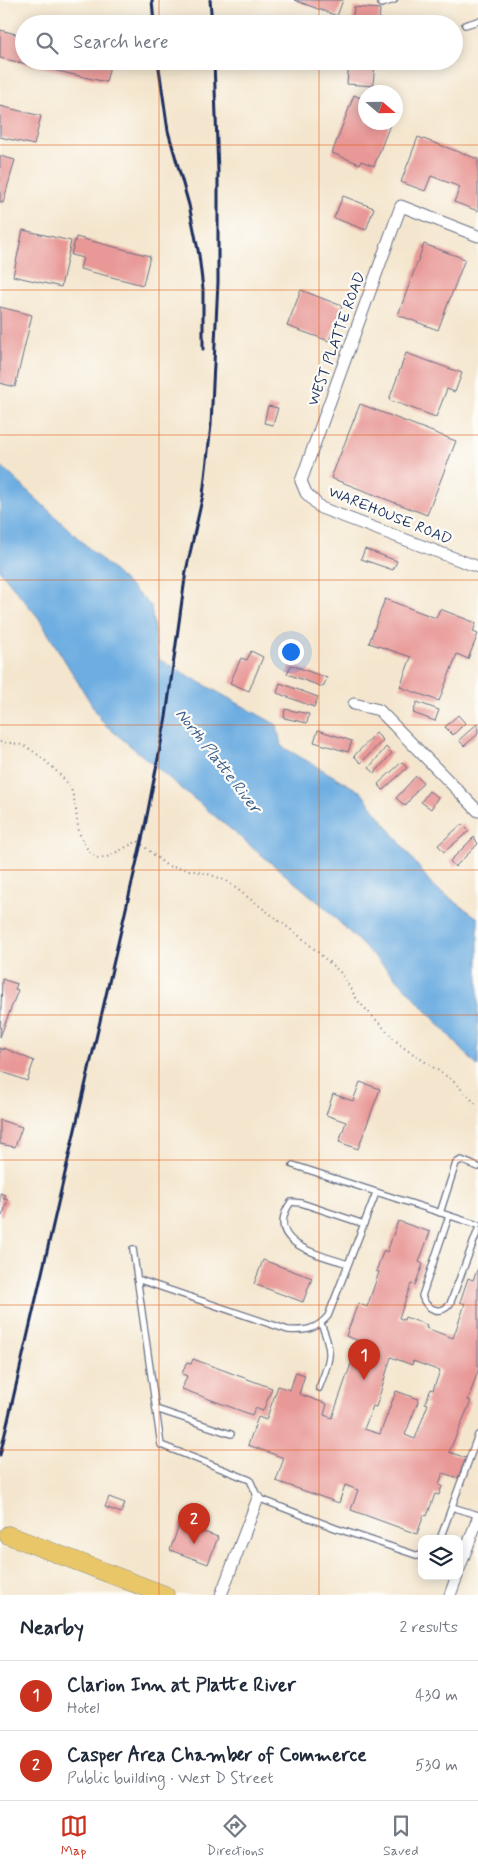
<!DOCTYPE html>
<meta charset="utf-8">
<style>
body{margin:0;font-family:Mynerve,sans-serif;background:#f2f2f3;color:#1f2937}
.controls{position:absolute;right:15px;bottom:15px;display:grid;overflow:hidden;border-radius:10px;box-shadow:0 2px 12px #0003}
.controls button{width:45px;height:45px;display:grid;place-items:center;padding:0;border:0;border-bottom:1px solid #e0e1e3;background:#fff;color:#1f2937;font:25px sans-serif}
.compass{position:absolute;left:358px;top:85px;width:45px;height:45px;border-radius:50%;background:#fff;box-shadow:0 2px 12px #0003;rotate:110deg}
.you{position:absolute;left:290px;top:651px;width:18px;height:18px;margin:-12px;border:4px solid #fff;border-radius:50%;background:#1a73e8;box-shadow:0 0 0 8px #1a73e833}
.badge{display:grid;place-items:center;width:32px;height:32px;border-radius:50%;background:#c8321e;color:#fff;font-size:16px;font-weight:700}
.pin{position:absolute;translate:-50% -41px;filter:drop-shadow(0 1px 2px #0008)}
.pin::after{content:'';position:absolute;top:26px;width:18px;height:15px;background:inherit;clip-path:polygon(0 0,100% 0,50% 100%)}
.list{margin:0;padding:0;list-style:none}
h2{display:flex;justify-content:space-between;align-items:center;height:65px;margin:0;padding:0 20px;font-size:21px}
h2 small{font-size:16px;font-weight:400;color:#747a83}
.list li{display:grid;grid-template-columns:32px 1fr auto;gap:15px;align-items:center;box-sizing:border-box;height:70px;padding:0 20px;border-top:1px solid #e0e1e3}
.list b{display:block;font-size:19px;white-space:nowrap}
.list p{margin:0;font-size:16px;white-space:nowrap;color:#747a83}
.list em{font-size:16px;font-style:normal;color:#747a83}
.icon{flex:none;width:28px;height:28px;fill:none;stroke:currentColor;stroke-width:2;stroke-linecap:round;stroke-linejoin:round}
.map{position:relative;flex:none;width:478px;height:1595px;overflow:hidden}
.search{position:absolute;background:#fff;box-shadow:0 2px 12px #0003;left:15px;right:15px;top:15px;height:55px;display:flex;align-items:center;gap:12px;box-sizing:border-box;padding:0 18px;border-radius:28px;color:#747a83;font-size:19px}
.sheet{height:205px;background:#fff}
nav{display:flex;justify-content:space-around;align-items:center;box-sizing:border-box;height:70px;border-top:1px solid #e0e1e3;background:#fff;font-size:14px;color:#747a83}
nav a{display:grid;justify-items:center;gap:2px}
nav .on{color:#c8321e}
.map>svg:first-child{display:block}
.water{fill:#6dade1;stroke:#446ea0}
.building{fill:#e89896;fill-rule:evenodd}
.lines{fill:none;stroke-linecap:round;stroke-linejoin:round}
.lane-casing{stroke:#676f85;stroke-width:8}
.street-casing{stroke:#676f85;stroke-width:13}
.primary-casing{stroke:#676f85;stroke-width:19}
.path{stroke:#676f85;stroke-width:2;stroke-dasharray:1 4;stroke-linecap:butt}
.lane{stroke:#fff;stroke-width:5.5}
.street{stroke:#fff;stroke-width:11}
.primary{stroke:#e9c769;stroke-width:18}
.rail{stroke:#1b2f5e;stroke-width:3}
.grid{fill:none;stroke:#de5710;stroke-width:1;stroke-opacity:0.55}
.labels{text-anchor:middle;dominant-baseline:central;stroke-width:4.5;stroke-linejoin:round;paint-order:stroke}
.street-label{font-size:15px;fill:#1b2f5e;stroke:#fdfcf7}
.water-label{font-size:16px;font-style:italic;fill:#385b8c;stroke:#fdfcf7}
</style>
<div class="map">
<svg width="478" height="1595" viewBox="0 0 478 1595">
<rect width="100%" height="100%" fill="#fdfcf7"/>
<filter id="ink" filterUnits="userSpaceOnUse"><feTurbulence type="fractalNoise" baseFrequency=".02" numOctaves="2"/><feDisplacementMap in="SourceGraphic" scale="10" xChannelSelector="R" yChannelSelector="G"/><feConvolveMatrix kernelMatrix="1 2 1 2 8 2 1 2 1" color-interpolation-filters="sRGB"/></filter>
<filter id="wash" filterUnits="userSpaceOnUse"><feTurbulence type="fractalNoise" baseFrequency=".0096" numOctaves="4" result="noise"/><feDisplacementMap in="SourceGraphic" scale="20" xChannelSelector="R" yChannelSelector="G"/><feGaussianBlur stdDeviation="1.12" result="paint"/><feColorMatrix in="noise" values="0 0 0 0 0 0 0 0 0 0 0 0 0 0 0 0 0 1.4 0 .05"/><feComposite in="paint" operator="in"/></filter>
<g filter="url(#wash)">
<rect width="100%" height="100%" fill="#f4e6ce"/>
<!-- water -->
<path class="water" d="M0,465l151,141 7,53 119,66 4,21 80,46 72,94 45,32v149l-78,-85 -77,-76 -220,-183 -65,-106 -38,-46z"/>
<g id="blocks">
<!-- building -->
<path class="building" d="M294,0h49l-6,16z
M354,7l26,2 -1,15h-27z
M0,30l24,6v25h87l-5,21 -106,-24z
M349,61h26l-2,25 -26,-2z
M354,95l12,5v22h25l-17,44 -13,-5 -1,3 -28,-11z
M0,106l41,10 -7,29 -34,-8z
M418,137l60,22v52l-24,-9 6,-15 -29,-11 -6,15 -24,-9z
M0,156l15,4 -12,43 -3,-1z
M343,196l31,12 -8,22 -32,-12z
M23,230l48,11 -10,46 -48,-11z
M76,237l74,19 -7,29 -63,-16 3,-11 -12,-3z
M424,244l41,15 -27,71 -40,-15z
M301,290l41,16 -13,35 -42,-15z
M0,307l32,8 -17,72 -15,-4z
M406,353l56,20 -7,19 -8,-3 -11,28 -47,-17z
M360,404l96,37 -29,74 -96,-37z
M268,406l10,2 -5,17 -9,-2z
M365,549l32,12 -4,9 -32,-11z
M385,599l51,19 4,-9 36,14 -3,9 5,2 -10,25 -11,-5 -18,47 -39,-14 11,-30 -42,-14z
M251,651l12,6 -14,34 -19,-8 11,-25 6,2z
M291,665l36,13 -4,9 -36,-13z
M280,683l38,14 -4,10 -37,-14z
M417,702l22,8 -4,11 -22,-8z
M285,709l24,5 -2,9 -23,-5z
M458,715l7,8 -12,12 -8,-8z
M478,723v11l-14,12 -5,-6z
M318,730l34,11 -4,11 -34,-10z
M376,733l7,7 -22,23 -7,-7z
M386,747l6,6 -17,20 -6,-5z
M402,762l5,6 -24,22 -5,-6z
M416,776l7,6 -18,24 -9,-8z
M429,791l9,6 -7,12 -10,-7z
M462,824l7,7 -25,21 -6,-7z
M474,837l4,7 -23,23 -5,-6z
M2,979l15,5 -2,5 3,1 -18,47z
M0,1048l4,2v-2l30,13 -7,20 -27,-10z
M360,1082l20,7 -22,60 -19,-7 7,-20 -20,-7 7,-21 20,7z
M0,1120l22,7 -7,20 -15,-3z
M0,1193l5,2 -1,4 4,1 -6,16 -2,-1z
M398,1221l32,11 -11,30 4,2 -8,21 -4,-1 -12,34 5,2 1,-3 22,8 -1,3 27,10 12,-34 -5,-2 8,-24 5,2 5,-12v103l-10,29 3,1 -22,51 17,6 -8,20 -15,-5 -4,12 3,1 -3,9 -4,-1 -8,22 -3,-1 -7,19 -66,-24 7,-20 -13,-5 -6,18 -63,-22 8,-23 -36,-13 10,-28 8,3 12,-34 12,4 6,-18 9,3 -6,19 28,10 -3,11 8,3 27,-77 -13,-5 12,-33 9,4 12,-35 -3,-1 8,-21 3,2zM391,1357l21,8 1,-4 27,10 -7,19 -2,-1 -6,14 3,1 -13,35 -10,-4 14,-36 -23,-8 -16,43 -16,-5 9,-23 3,1z
M263,1260l49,18 -9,24 -49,-18z
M193,1359l79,29 -9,23 -8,-3 -3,7 -70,-26 5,-13 -5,-2 4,-11 5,1z
M109,1497l16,6 -4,10 -16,-6z
M180,1523l10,4 1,-4 9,3 -2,4 20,7 -10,27 -38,-14z"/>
</g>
</g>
<g filter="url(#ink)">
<use href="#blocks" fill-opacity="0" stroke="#676f85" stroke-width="1"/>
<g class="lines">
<!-- lane casing -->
<g class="lane-casing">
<path id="lane" d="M381,4l13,-4
M465,25l13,-4
M293,1165l185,60
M440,1213l16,-50 5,-3 17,7
M449,1216l-27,80c4,13 18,20 28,8l28,-74
M133,1249l28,196 89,35 8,18 77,30 87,29
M348,1264c-28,-9 -86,-21 -57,-62l10,1 63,21
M137,1279l151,51c17,1 28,0 40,-14l48,-123
M319,1388c11,-29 15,-34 2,-64
M156,1409l75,25
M452,1507l26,8
M440,1539l38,-104"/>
</g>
<!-- street casing -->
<g class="street-casing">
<path id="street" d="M478,236l-77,-30 -100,275 5,12 15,15 157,59
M354,704l25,6 99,101
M459,1569l19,-51
M221,1595l37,-97
M450,1595l7,-19"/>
</g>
<!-- primary casing -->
<g class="primary-casing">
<path id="primary" d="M8,1535l157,60"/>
</g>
<!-- path -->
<path class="path" d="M0,742c8,1 19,1 26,5 11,5 40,31 45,42 10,27 0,49 26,69l10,-1 31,-16 29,25 38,7 20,7 77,58 39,35 17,28 42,44 52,35 26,26"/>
<!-- lane -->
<use href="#lane" class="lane"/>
<!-- street -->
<use href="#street" class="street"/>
<!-- primary -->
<use href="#primary" class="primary"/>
<!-- rail -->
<path class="rail" d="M152,0l2,24
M210,0l2,24
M158,61l10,70 21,74 10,50 4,34v60
M0,1455l145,-629 21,-109 20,-146 17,-76 8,-70 7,-143v-110l-4,-111"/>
</g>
</g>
<!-- grid -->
<path class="grid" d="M159,0v24M319,0v24M159,61v1534M319,61v1534M0,145h478M0,290h478M0,435h478M0,580h478M0,725h478M0,870h478M0,1015h478M0,1160h478M0,1305h478M0,1450h478"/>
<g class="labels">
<!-- street labels -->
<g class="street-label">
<text transform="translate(337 339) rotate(-70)">WEST PLATTE ROAD</text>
<text transform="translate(390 516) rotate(22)">WAREHOUSE ROAD</text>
</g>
<!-- water labels -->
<g class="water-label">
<text transform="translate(218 761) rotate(52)">North Platte River</text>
</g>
</g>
</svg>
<div class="controls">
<button><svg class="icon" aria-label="layers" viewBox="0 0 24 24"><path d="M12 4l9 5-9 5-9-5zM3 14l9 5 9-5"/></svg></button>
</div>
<svg class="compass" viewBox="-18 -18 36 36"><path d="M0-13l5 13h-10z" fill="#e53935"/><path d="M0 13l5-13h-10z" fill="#747a83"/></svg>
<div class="you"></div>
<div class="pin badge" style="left:364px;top:1380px">1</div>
<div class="pin badge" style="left:194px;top:1544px">2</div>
<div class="search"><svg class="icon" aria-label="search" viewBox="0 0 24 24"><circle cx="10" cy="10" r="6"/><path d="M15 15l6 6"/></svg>Search here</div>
</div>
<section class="sheet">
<h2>Nearby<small>2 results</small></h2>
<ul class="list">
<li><span class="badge">1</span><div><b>Clarion Inn at Platte River</b><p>Hotel</p></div><em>430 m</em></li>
<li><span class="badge">2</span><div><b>Casper Area Chamber of Commerce</b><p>Public building · West D Street</p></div><em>530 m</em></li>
</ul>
</section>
<nav>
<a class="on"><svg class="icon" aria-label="map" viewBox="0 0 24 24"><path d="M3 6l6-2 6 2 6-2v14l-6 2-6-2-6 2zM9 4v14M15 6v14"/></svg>Map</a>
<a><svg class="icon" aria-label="directions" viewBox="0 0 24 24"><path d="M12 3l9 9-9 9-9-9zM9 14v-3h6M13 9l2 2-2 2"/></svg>Directions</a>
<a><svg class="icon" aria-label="saved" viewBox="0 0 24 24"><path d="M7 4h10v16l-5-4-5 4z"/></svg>Saved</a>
</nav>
